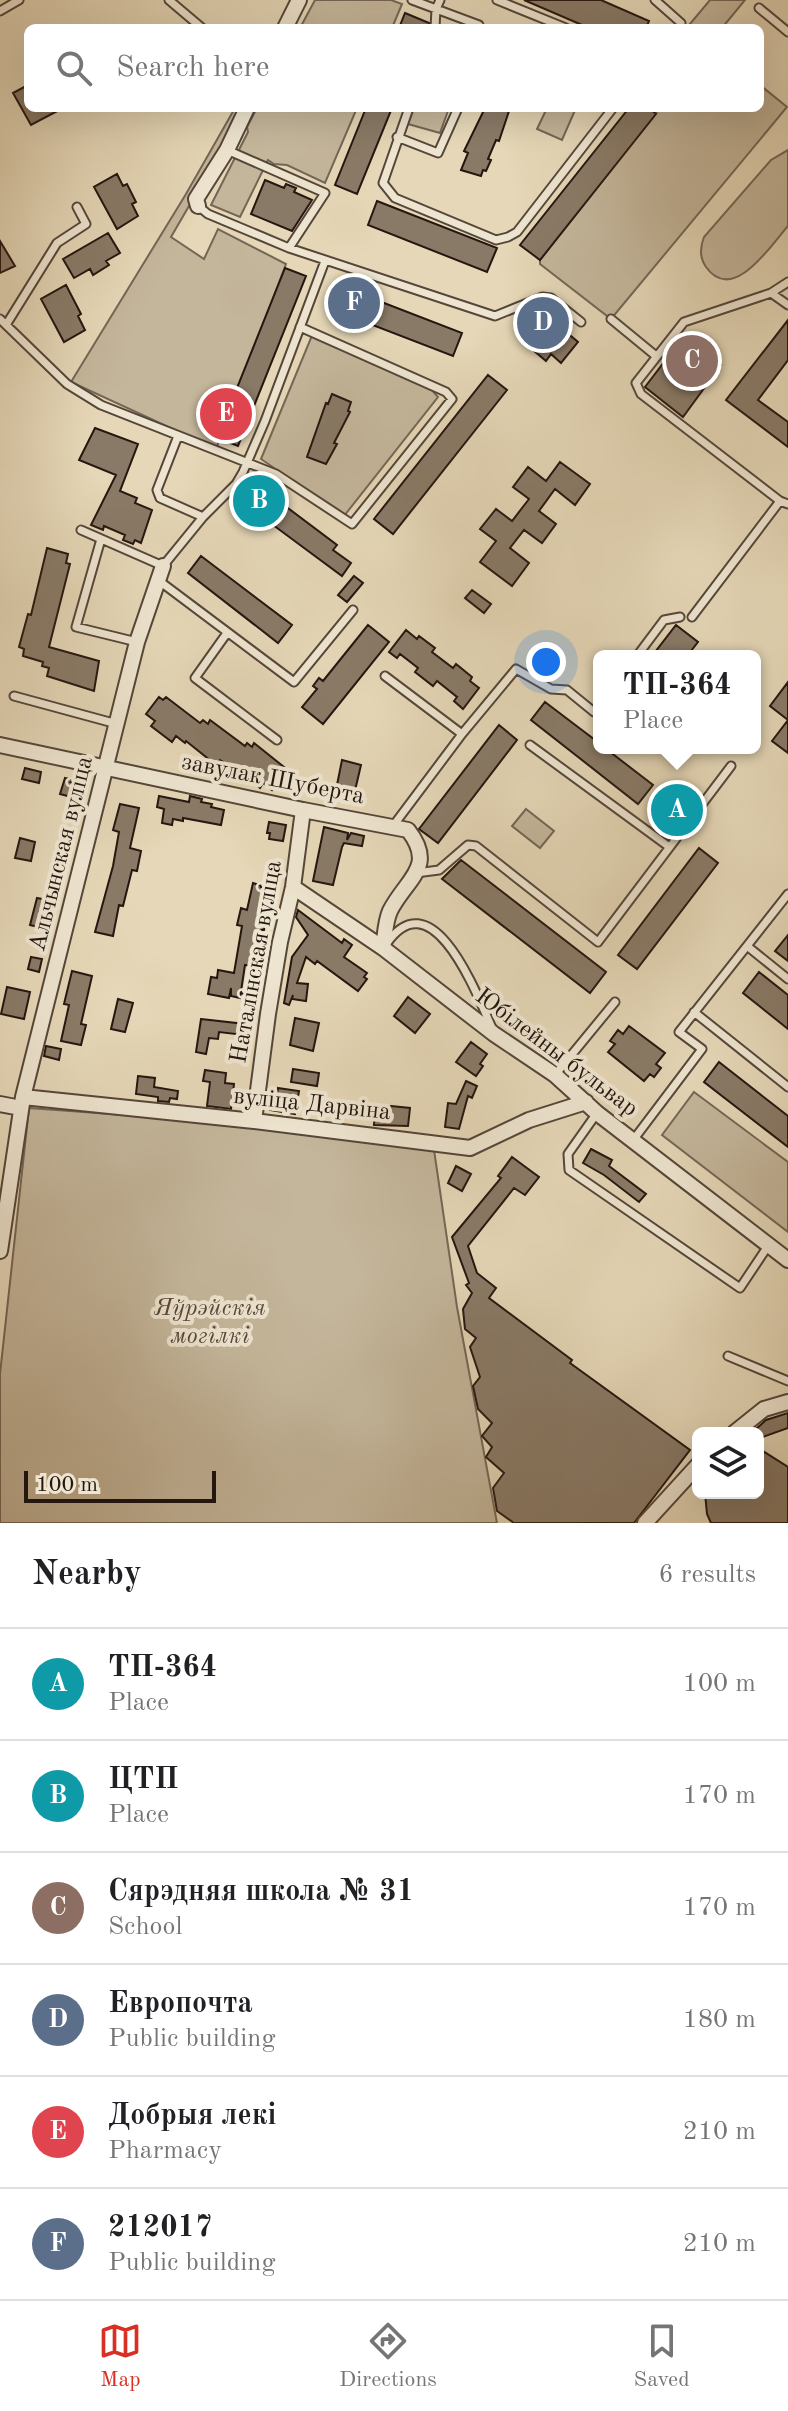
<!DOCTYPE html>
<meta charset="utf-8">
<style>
body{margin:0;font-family:"Old Standard TT",serif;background:#f2f2f2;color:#202124}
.controls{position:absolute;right:24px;bottom:24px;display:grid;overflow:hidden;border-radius:12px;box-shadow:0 8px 32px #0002}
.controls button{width:72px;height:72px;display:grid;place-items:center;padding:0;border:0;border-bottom:2px solid #e0e0e0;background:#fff;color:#202124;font:40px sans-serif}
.scale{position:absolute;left:24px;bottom:20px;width:192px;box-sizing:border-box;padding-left:8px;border:4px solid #251610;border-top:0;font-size:22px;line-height:28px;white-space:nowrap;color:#251610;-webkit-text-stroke:6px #eee5d0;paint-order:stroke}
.you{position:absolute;left:546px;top:662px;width:28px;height:28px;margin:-20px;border:6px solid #fff;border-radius:50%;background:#1a73e8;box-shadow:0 0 0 12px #1a73e833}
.badge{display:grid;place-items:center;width:52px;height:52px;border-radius:50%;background:#d93025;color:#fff;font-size:26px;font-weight:700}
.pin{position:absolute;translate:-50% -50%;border:4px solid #fff;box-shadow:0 2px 8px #0006}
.popup{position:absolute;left:593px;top:650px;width:168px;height:104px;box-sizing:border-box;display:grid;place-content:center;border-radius:12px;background:#fff;filter:drop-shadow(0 2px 6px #0005);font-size:26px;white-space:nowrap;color:#757577}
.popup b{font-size:30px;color:#202124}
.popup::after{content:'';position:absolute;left:50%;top:100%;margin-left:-16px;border:16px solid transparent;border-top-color:#fff}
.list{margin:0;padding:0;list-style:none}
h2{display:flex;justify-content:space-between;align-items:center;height:104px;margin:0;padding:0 32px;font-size:34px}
h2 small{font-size:26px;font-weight:400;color:#757577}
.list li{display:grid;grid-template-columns:52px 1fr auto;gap:24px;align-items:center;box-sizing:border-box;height:112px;padding:0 32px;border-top:2px solid #e0e0e0}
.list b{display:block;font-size:30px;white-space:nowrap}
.list p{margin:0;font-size:26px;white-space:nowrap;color:#757577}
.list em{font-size:26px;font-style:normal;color:#757577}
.icon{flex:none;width:44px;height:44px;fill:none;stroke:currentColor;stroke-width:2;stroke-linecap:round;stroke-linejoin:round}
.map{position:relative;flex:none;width:788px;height:1523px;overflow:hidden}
.search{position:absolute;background:#fff;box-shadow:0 8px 32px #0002;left:24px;right:24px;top:24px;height:88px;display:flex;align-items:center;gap:20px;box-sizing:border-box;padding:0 28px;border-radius:12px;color:#757577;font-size:30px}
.sheet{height:776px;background:#fff}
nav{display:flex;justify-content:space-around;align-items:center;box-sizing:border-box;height:112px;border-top:2px solid #e0e0e0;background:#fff;font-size:22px;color:#757577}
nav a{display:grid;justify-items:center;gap:4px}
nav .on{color:#d93025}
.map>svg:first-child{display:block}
.green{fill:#c4b69b;stroke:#746656;stroke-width:2}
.building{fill:#897a67;stroke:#251610;stroke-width:2}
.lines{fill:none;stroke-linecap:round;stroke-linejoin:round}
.lane-casing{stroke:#55463a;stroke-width:11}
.street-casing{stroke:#55463a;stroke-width:18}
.lane{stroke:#eee5d0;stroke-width:7}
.street{stroke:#eee5d0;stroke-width:14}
.labels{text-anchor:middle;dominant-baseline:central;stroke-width:8;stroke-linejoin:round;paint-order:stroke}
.street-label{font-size:24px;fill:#251610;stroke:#eee5d0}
.park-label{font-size:24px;font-style:italic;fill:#55463a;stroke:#eee5d0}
</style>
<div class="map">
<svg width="788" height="1523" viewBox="0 0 788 1523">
<rect width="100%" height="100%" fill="#e5d7b7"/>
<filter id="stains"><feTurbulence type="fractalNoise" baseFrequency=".0025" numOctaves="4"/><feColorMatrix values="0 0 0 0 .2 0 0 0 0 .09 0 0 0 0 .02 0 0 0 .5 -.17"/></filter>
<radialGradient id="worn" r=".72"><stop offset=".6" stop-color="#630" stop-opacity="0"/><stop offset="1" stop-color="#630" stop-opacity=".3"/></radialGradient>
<!-- green -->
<path class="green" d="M315,0h76l11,4 -10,24h-92z
M710,0h35l-23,28h-29l-4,-3z
M760,85l27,22 -176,212 -71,-55v-4l120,-152h100z
M235,108h11l-75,129 33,22 14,-30 68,35 -70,185 -145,-67 115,-188z
M257,108h100l-32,75 -38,-18 -13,-1 -6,-4 -28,57 -29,-12 37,-73 -1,-5z
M414,108h35l-9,25 -32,-9z
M547,108h29l-14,32 -25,-11z
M788,150v76c-17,19 -55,79 -82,41 -7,-10 -6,-20 -2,-30l67,-77z
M313,333l111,48 14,16 -94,119 -83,-57z
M526,809l28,22 -14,17 -28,-22z
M694,1092l94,70v70l-126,-97z
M29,1108l218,16 186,19 24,164 40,216h-497v-149z"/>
<!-- building -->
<path class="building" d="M524,0h77l48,21 -3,7h-57z
M405,13l24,10v5h-30z
M28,85v23h35l-32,17 -18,-32z
M366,108h26l-35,86 -22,-9z
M485,108h25l-11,33 -3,-1 -8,19 3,1 -5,11 -3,-1 -2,6 -20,-6 7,-17 -4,-2z
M629,108h20l7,6 -116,146 -20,-15z
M117,174l6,12 4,-2 9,18 -4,2 6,12 -21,13 -23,-42z
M265,180l19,8 2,-4 10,4 -2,4 18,8 -20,31 -41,-17z
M377,201l120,47 -10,24 -119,-47z
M108,233l12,20 -14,8 3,4 -16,10 -3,-6 -16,9 -11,-19z
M0,241l15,25 -15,7z
M285,268l21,8 -68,170 -21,-8z
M66,285l15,29 -3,2 7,14 -21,12 -23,-43z
M340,286l122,47 -9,23 -122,-47z
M541,311l37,31 -17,21 -10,-9 -5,7 -19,-16 4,-4 -9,-8z
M788,320v40l-30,40 30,22v25l-62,-47z
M684,336l37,29 -38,52 -38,-30z
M488,375l19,15 -114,144 -19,-15z
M332,394l19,8 -3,9 2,1 -16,31 3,1 -11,20 -19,-7 19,-54 2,1z
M95,428l43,16 -18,47 17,7 -2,5 17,7 -11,33 -6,-3 -2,4 -10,-4 2,-5 -21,-9 -1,4 -12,-5 25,-50 -37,-15z
M560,462l30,22 -15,21 -20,-16 -16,22 17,13 -14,19 -18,-13 -14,18 19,15 -17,23 -32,-24 16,-21 -16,-12 16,-20 16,12 17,-22 -16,-12 15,-20 18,14z
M256,484l81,61 -4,5 18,13 -9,13 -100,-74z
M47,548l21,6 -2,9 4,1 -21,83 50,14 -5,30 -47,-15 2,-8 -7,-2 1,-4 -20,-6 1,-7 -5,-2 9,-33 3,1z
M201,556l91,69 -14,18 -90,-70z
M354,576l9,7 -16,19 -9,-7z
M472,590l19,14 -7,9 -19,-15z
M368,625l21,17 -66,82 -21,-17 15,-18 -4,-3 6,-8 4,3z
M676,625l22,17 -11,14h-35z
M406,630l11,9 2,-3 16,12 -3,4 21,16 3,-4 16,13 -2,4 9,7 -16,21 -9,-8 3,-4 -20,-16 -4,5 -18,-14 3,-4 -18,-14 -3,4 -8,-6z
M788,682v71l-16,-12 16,-21 -18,-14z
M159,697l4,3 3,-3 34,26 3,-3 5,4 2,-4 35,26 2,-3 5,4 2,-4 30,24 -2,3 4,3 -14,17 -9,-7 -3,5 -30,-24 -1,2 -9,-6 -4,5 -30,-24 -1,2 -9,-7 -4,6 -21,-16 4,-5 -9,-7z
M545,702l54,41v5h6l48,37 -15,19 -107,-84z
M499,725l18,15 -79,103 -19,-14z
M342,760l19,5 -8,34 -18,-4z
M25,768l16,4 -2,11 -17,-4z
M65,778l19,4 -5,17 -19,-5z
M675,794l17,13 -14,19 -17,-13z
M159,796l30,6 1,-6 12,3 -1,3 11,2 -1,3 13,3 -3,15 -38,-7v3l-10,-2 -1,6 -10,-2 2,-14 -7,-2z
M120,804l19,4 -9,40 11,3 -4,20 -5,-1 -9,36 -4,-1 -6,31 -18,-4 18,-66 6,-34 -6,-2z
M269,822l17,3 -3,16 -14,-2 1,-6h-3z
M324,827l24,6 -1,7 4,-7 13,3 -2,10 -18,-3 -2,4 -9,38 -20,-4z
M20,838l15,4 -4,19 -16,-3z
M699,848l19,15 -81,106 -19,-14z
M461,860l145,112 -16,21 -148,-114z
M253,883l18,6 -7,41h-4l-2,37 -13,-2 -5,33 -9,-2v-8l-2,10 -21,-4 3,-17 6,1 1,-8 16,3 8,-47 -5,-1 4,-17 6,2z
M37,898l16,3 -7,28 -16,-4z
M298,910l44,33 2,-4 8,6 -8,12 23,16 -3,4 3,2 -9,12 -41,-30 -2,3 -9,-7 -9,26 11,1 -2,17 -14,-2 1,-4 -4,10 -5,-2 8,-46 16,-22 -12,-18z
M788,935v26l-13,-10z
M31,957l11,2 -3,13 -11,-3z
M72,971l20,5 -11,48 5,1 -5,20 -20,-4 8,-36 -5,-1z
M759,972l29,23v34l-45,-36z
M7,987l23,5 -6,27 -23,-5z
M408,997l22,17 -15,19 -21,-17z
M118,999l15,4 -8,29 -14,-3z
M295,1018l24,5 -6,28 -23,-6z
M201,1019l44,5 -1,11 -25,-3 -1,7 -9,-1 -3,16 -10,-2z
M629,1026l36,27 -9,11 5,4 -7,9 -4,-3 -6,7 -36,-29 7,-8 -5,-3 8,-11 5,4z
M471,1042l16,12 -7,10 3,2 -7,10 -20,-14z
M46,1046l15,3 -2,11 -15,-4z
M719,1062l69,54v31l-84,-65z
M293,1069l26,4 -2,13 -26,-4z
M205,1070l21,3 -1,10 9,1 -3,25 -24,-3 3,-24 -7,-1z
M138,1076l17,2 -1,9 24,4 -1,8 -7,-1 -1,4 -11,-1v-4l-22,-3z
M466,1081l11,5 -5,12 -4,-2 -9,33 -14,-2 3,-24 8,1z
M278,1088l21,3 -4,23 -25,-4 2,-15 5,1z
M391,1106l19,2 -2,18 -34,-1 1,-15 6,1 1,-4 9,1z
M591,1149l21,11 -3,6 37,28 -7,8 -35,-27 -21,-12z
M512,1157l27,20 -14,18 -11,-7 -46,58 9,27 19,15 -7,10 83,62 -2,3 120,87 -56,73h-120l-17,-12 -4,-23 11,-15 -18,-16 6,-10 -10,-11 10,-13 -14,-14 -5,-23 7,-9 -10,-30 6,-9 -11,-9 -2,-20 9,-16 -6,-8 3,-2 -17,-46 49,-59 -3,-2z
M456,1166l15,8 -9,17 -14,-8z
M788,1413v15l-28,10 -4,-9 10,-9z
M758,1448l30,19v56h-77l-4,-9 -2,-21h53z"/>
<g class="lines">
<!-- lane casing -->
<g class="lane-casing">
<path id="lane" d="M169,0l33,28
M412,0l67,25
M497,0l69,28
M655,0l26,23 -4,5
M759,8l29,24
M0,11l19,-11
M435,28l1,-19 4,-9
M409,108l-26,75 12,15 101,42 12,-3 9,-5 96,-124
M397,137l41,16 20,-45
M227,150l98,43 -36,55
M198,206l10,8 81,34 206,68 47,-19 9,1 30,24
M771,293l17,-11
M788,305l-17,-12 -87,29 -48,61 5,11 139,107 8,3
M0,319l67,65 34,21 175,69 76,50 100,-125 -6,-7 -146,-65
M611,319l45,37
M6,325l51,-82 29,-19 -9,-17
M178,436l-21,54 3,8 43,19
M81,530l82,36 40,-49 33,-33 7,-12 22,-51 60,-160
M101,539l-25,88 61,15
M158,580l136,102 59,-72
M692,617l88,-116
M227,633l-32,45 82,62
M637,656l27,-36 16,-3
M385,676l77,58
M14,696l103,28
M530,745l138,101
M393,826l69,-92 54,-65 35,20 16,1 27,22 5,-6
M416,873l23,-3 29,-25 8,1 122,96 133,-176
M387,943c46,-65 90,52 105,85
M747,946l41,33
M694,1012l94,75
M555,1075l60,-73
M597,1113l-29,41 1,16 171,118 28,-42
M634,1139l68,-90 -23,-17 109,-138
M728,1356l60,25"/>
</g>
<!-- street casing -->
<g class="street-casing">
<path id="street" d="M285,28l14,-28
M198,206l-2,-7 31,-49 20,-42
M0,745l303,65 105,20c29,37 -2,49 -18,81 -5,11 -5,26 -7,37
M293,887l90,61 111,86 61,41 42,38 191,147
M23,1097l231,24 216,27 59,-28 57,-18
M0,1104l21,4
M254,1121l14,-107 12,-72 13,-55 10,-77
M0,1251l23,-154 114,-455 26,-76
M734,1433l30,-24 24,-7
M645,1523l53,-58"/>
</g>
<!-- lane -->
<use href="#lane" class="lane"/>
<!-- street -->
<use href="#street" class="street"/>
</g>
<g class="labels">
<!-- street labels -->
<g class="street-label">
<text transform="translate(273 780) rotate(11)">завулак Шуберта</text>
<text transform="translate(62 854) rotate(-76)">Альчынская вуліца</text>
<text transform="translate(257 962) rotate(-80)">Наталінская вуліца</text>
<text transform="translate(556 1053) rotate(37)">Юбілейны бульвар</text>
<text transform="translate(312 1105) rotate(6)">вуліца Дарвіна</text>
</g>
<!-- park labels -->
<g class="park-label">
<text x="210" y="1309">Яўрэйскія<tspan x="210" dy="28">могілкі</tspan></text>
</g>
</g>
<rect width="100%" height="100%" filter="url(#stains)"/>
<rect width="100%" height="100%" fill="url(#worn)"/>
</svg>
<div class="controls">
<button><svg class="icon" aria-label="layers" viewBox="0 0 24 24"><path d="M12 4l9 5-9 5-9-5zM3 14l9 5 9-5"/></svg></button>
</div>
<div class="scale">100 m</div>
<div class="you"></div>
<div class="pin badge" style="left:677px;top:810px;background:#0f9aa8">A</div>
<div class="popup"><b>ТП-364</b>Place</div>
<div class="pin badge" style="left:259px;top:501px;background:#0f9aa8">B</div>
<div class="pin badge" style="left:692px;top:361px;background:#8d6e63">C</div>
<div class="pin badge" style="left:543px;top:323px;background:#5c6f8a">D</div>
<div class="pin badge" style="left:226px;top:414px;background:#e0444e">E</div>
<div class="pin badge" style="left:354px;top:303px;background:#5c6f8a">F</div>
<div class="search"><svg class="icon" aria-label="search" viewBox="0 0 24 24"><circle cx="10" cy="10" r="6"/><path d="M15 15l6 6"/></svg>Search here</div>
</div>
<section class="sheet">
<h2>Nearby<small>6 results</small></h2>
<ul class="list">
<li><span class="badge" style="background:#0f9aa8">A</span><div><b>ТП-364</b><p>Place</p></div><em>100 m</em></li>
<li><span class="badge" style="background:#0f9aa8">B</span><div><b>ЦТП</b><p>Place</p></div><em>170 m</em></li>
<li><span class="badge" style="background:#8d6e63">C</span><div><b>Сярэдняя школа № 31</b><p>School</p></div><em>170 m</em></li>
<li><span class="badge" style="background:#5c6f8a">D</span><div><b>Европочта</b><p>Public building</p></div><em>180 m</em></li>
<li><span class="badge" style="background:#e0444e">E</span><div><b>Добрыя лекі</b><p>Pharmacy</p></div><em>210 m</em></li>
<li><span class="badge" style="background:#5c6f8a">F</span><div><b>212017</b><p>Public building</p></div><em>210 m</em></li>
</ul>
</section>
<nav>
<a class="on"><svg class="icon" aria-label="map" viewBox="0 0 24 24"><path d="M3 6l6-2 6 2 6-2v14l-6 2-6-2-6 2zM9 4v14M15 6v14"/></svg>Map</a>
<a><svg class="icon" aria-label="directions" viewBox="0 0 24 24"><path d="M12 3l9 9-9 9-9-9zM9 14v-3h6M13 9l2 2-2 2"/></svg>Directions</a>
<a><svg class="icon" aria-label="saved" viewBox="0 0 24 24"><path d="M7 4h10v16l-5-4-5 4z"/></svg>Saved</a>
</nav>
